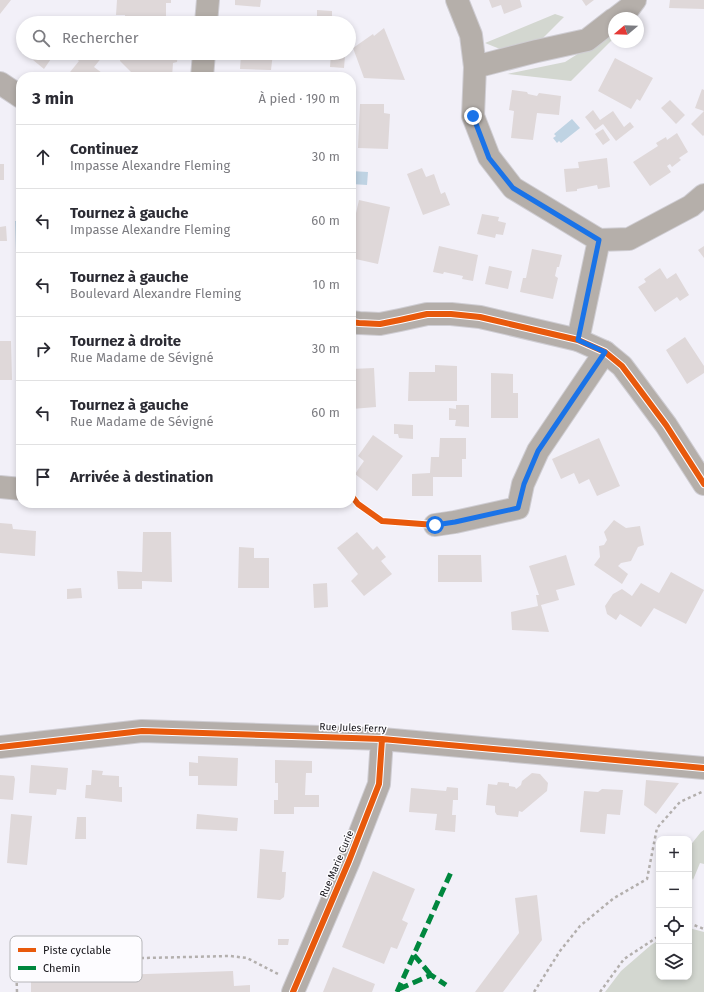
<!DOCTYPE html>
<html lang="fr">
<meta charset="utf-8">
<style>
body{margin:0;font-family:"Fira Sans",sans-serif;background:#f2f2f3;color:#2b2b33}
.controls{position:absolute;right:12px;bottom:12px;display:grid;overflow:hidden;border-radius:8px;box-shadow:0 2px 6px #0003}
.controls button{width:36px;height:36px;display:grid;place-items:center;padding:0;border:0;border-bottom:1px solid #e1e1e2;background:#fff;color:#2b2b33;font:20px sans-serif}
.compass{position:absolute;left:608px;top:12px;width:36px;height:36px;border-radius:50%;background:#fff;box-shadow:0 2px 6px #0003;rotate:251deg}
.stop{position:absolute;width:12px;height:12px;margin:-9px;border:3px solid #1a73e8;border-radius:50%;background:#fff}
.stop.end{background:#1a73e8;border-color:#fff;box-shadow:0 1px 4px #0008}
.list{margin:0;padding:0;list-style:none}
h2{display:flex;justify-content:space-between;align-items:center;height:52px;margin:0;padding:0 16px;font-size:17px}
h2 small{font-size:13px;font-weight:400;color:#7c7c81}
.list li{display:grid;grid-template-columns:26px 1fr auto;gap:12px;align-items:center;box-sizing:border-box;height:64px;padding:0 16px;border-top:1px solid #e1e1e2}
.list b{display:block;font-size:15px;white-space:nowrap}
.list p{margin:0;font-size:13px;white-space:nowrap;color:#7c7c81}
.list em{font-size:13px;font-style:normal;color:#7c7c81}
.icon{flex:none;width:22px;height:22px;fill:none;stroke:currentColor;stroke-width:2;stroke-linecap:round;stroke-linejoin:round}
.map{position:relative;flex:none;width:704px;height:992px;overflow:hidden}
.search{position:absolute;background:#fff;box-shadow:0 2px 6px #0003;left:16px;top:16px;width:340px;height:44px;display:flex;align-items:center;gap:10px;box-sizing:border-box;padding:0 14px;border-radius:22px;color:#7c7c81;font-size:15px}
.panel{position:absolute;background:#fff;box-shadow:0 2px 6px #0003;left:16px;top:72px;width:340px;height:436px;border-radius:16px}
.map>svg:first-child{display:block}
.green{fill:#d3d7d0}
.water{fill:#bfd3e3}
.building{fill:#dfd8d9}
.lines{fill:none;stroke-linecap:round;stroke-linejoin:round}
.street-casing{stroke:#cfcdd3;stroke-width:24}
.secondary-casing{stroke:#cfcdd3;stroke-width:24}
.path{stroke:#b3afad;stroke-width:2.5;stroke-dasharray:3 3;stroke-linecap:butt}
.street{stroke:#b5afaa;stroke-width:22}
.secondary{stroke:#b4aeaa;stroke-width:22}
.quiet{stroke:#00873e;stroke-width:5;stroke-dasharray:10 5;stroke-linecap:butt}
.cycleway-casing{stroke:#fdfcff;stroke-width:8}
.cycleway{stroke:#e8590c;stroke-width:6}
.route{stroke:#1a73e8;stroke-width:5}
.labels{text-anchor:middle;dominant-baseline:central;stroke-width:3;stroke-linejoin:round;paint-order:stroke}
.street-label{font-size:10px;fill:#121116;stroke:#fdfcff}
.key{fill:#fdfcff;stroke:#b6b6b9;stroke-width:1}
.key-label{font-size:11px;fill:#121116}
</style>
<div class="map">
<svg width="704" height="992" viewBox="0 0 704 992">
<rect width="100%" height="100%" fill="#f2f0f8"/>
<!-- green -->
<path class="green" d="M555,14l9,3 -23,23 -36,11 -20,-8z
M614,31v7l-43,43 -64,-7 58,-12z
M704,830v34l-4,-1 -7,17 -4,-8v-25l12,-15z
M689,928l15,4v60h-99l16,-21 30,-26 8,-5v37h30z"/>
<!-- water -->
<path class="water" d="M572,119l8,9 -19,15 -2,-2 -2,2 -4,-5 3,-2 -2,-2z
M351,171l17,1 -1,13 -16,-1z
M21,217v35h-5l-1,-31h4z"/>
<!-- building -->
<path class="building" d="M0,0h11l-11,14z
M117,0h54v3h-5v14l-27,-1 -1,6 -13,-1v-6h-9z
M235,0h26l-1,7 -25,-2z
M489,0h31l2,7 -18,7 -3,-9 -9,3z
M582,0h12l-8,6z
M670,0h34v9l-35,-1z
M317,10l15,1v11l-15,-1z
M84,18l25,3v2h-25z
M384,28l21,52 -41,-2 -11,-30 20,-14 1,2z
M23,36v11l-5,-4z
M31,53h24l-11,16 -11,-9 2,-4z
M70,53h29l4,3 -9,11 8,6 -3,4h-33l13,-16 -9,-7z
M121,53h57l-1,9 -4,1 -1,14h-36l-16,-16z
M245,53h28l-2,17 -31,-1 1,-14h4z
M331,54l14,2 -1,12 -14,-1z
M615,58l38,20 -13,23 -3,-2 -6,10 -33,-18z
M702,89l2,1v21l-9,-3z
M512,90l15,2 1,2 9,2 2,-3 22,3 -2,19 -22,-2 -4,27 -22,-2 3,-27 -5,-1z
M670,100l15,15 -9,9 -15,-16z
M360,104h24v9l6,1 -2,35 -30,-1z
M593,110l7,10 13,-9 11,16 6,-5 4,5 -18,14 -13,-17 -8,6 -10,-13z
M704,111v24l-1,1 -12,-12z
M603,129l7,11 -7,5 -8,-11z
M677,133l11,19 -9,6 2,2 -9,7 -2,-3 -3,2 4,6 -21,14 -17,-24 25,-16 -2,-3 10,-6 1,3z
M607,158l3,29 -12,2 -1,-4 -20,4v2l-11,1 -2,-23 15,-1 -1,-6z
M0,164h4v16h-4z
M422,168l4,9 8,-3 7,20 4,-2 5,13 -27,10 -16,-41z
M359,200l31,7 -12,57 -27,-6v-23z
M482,214l17,3 -1,4 8,2 -3,12 -7,-1 -1,4 -18,-4z
M6,226l1,15h-7v-14z
M439,246l39,9 -5,26 -11,-2 1,-3 -19,-4 -1,2 -10,-2z
M704,246v12l-6,-8z
M532,249l30,6 -3,12h-2l-2,9 3,2 -5,21 -33,-7 3,-14h3z
M489,266l23,5 -4,18 -23,-5z
M660,268l7,11 9,-6 13,22 -9,6 -3,-4 -22,15 -17,-25 8,-5 -2,-3z
M685,337l19,29v7l-17,11 -21,-34z
M0,341h11l1,39h-12z
M435,365l22,1v35h-49l1,-29h26z
M374,368l2,39 -24,2 -1,-40z
M491,373l22,1v19h5v25h-27z
M456,405h13v22l-14,-1 1,-6h-7v-12l7,1z
M394,424l19,1v14l-14,-1 -1,-4h-4z
M373,435l30,21 -26,35 -22,-17 9,-13 -6,-5z
M440,438h26v21h-4v18h-29v19h-21v-22l18,-1 1,-16h8z
M599,438l21,48 -23,10 -8,-17 -10,5 -5,-11 -13,6 -9,-20z
M614,520l12,8 14,-2 4,19 -6,2 -7,14 -10,2 -3,3 10,8 -6,10 -28,-19 6,-8 -1,-11 5,-1 3,-5 -3,-8z
M0,523l12,1 1,5 23,2 -1,25 -35,-3z
M143,532h28l1,50 -30,-1v8h-24l-1,-18 25,1z
M357,532l16,18 4,-4 9,11 -5,4 11,13 -28,22 -13,-15 7,-7 -21,-26z
M239,547l15,1v10h15v30h-31z
M438,555h43l1,27h-44z
M566,555l9,30 -19,5 3,10 -18,5 8,27 -37,-2 -1,-18 27,-6 -2,-11h3l-10,-29z
M671,572l33,18 -18,34 -32,-16 -13,19 -21,-13 -4,6 -9,-6 -2,-8 8,-12 9,-5 10,7 9,-13 18,10z
M327,583l1,24 -14,1 -1,-24z
M81,588l1,10 -15,1v-10z
M198,756l40,2 -1,28 -39,-1v-9h-9v-14l9,1z
M275,760l37,1v12h-6l-1,22h14v12h-25v7h-20v-14h4v-17h-3z
M31,765l37,3 -2,22 -9,-1 -1,6 -27,-2z
M92,770l11,1 -1,4 17,1v11h3v15l-37,-4 1,-13h5z
M532,773l8,1 8,9 -1,8 -25,21 -3,-1 -1,6 -21,-2 -2,-3v-6l-9,-1 2,-21 9,1 1,-3 11,1v3l6,1 1,2 5,-4 1,-4z
M0,775l14,1 1,3 -2,21 -13,-1z
M646,780l33,3 -23,31 -12,-9z
M447,787l11,1v12h-5l-1,15h4l-1,17 -20,-2 2,-16 -28,-2 2,-24 35,3z
M602,789l21,1 -3,25 -13,-1 -2,20 -25,-2 4,-41 14,1z
M11,814l21,2 -5,49 -20,-2z
M197,814l41,4 -1,13 -41,-2z
M77,817h9v22h-11z
M260,849l24,2 -2,21h4l-1,17 -1,8 -4,3 -23,-2z
M373,871l42,18 -13,31 6,3 -11,26 -6,-2 -7,17 -42,-17z
M537,895l5,45 -39,52h-28l44,-59 -4,-35z
M278,939h11l-1,6h-10z
M333,967l42,17 -3,8h-49z
M233,971l1,15 16,-1v7h-219v-14z"/>
<g class="lines">
<!-- street casing -->
<g class="street-casing">
<path id="street" d="M457,0l14,35 4,32 -2,49 16,41 24,31 86,52
M616,18l13,-10 6,-8
M206,23l2,-23
M475,67l62,-16 50,-11 27,-21
M202,77l2,-24
M599,240l30,-1 62,-33 13,-11
M578,340l21,-100
M0,487l21,2
M435,525l20,-3 63,-14 5,-24 15,-33 67,-99 17,14 12,16 32,43 38,59"/>
</g>
<!-- secondary casing -->
<g class="secondary-casing">
<path id="secondary" d="M0,83l21,14
M351,322l8,1 21,1 20,-4 27,-6h24l29,3 98,23 27,12
M0,747l142,-16 240,8 322,29
M293,992l56,-131 30,-77 3,-45"/>
</g>
<!-- path -->
<path class="path" d="M351,495l7,9 24,17 33,2
M689,923l15,6
M17,992l-1,-31 214,-5 17,2 31,16
M534,992l26,-41 20,-25 34,-28 33,-19 10,-51 23,-26 24,-11
M600,992l24,-33 35,-23"/>
<!-- street -->
<use href="#street" class="street"/>
<!-- secondary -->
<use href="#secondary" class="secondary"/>
<!-- quiet -->
<path class="quiet" d="M414,955l17,20
M399,989l32,-14 15,10
M397,992l55,-122"/>
<!-- cycleway casing -->
<g class="cycleway-casing">
<path id="cycleway" d="M351,322l8,1 21,1 20,-4 27,-6h24l29,3 98,23 27,12 17,14 12,16 32,43 38,59
M351,495l7,9 24,17 53,4
M0,747l142,-16 240,8 322,29
M293,992l56,-131 30,-77 3,-45"/>
</g>
<!-- cycleway -->
<use href="#cycleway" class="cycleway"/>
</g>
<g class="lines">
<!-- route -->
<path class="route" d="M435,525l20,-3 63,-14 6,-24 14,-33 67,-99 -27,-12 21,-100 -86,-52 -24,-30 -16,-42"/>
</g>
<g class="labels">
<!-- street labels -->
<g class="street-label">
<text transform="translate(353 728) rotate(2)">Rue Jules Ferry</text>
<text transform="translate(337 864) rotate(-67)">Rue Marie Curie</text>
</g>
</g>
<!-- legend -->
<rect x="10" y="936" width="132" height="46" rx="6" class="key"/>
<rect x="18" y="948" width="18" height="4" fill="#e8590c"/>
<rect x="18" y="966" width="18" height="4" fill="#00873e"/>
<g class="key-label">
<text x="43" y="954">Piste cyclable</text>
<text x="43" y="972">Chemin</text>
</g>
</svg>
<div class="controls">
<button>+</button>
<button>−</button>
<button><svg class="icon" aria-label="locate" viewBox="0 0 24 24"><circle cx="12" cy="12" r="6"/><path d="M12 2v4M12 18v4M2 12h4M18 12h4"/></svg></button>
<button><svg class="icon" aria-label="layers" viewBox="0 0 24 24"><path d="M12 4l9 5-9 5-9-5zM3 14l9 5 9-5"/></svg></button>
</div>
<svg class="compass" viewBox="-18 -18 36 36"><path d="M0-13l5 13h-10z" fill="#e53935"/><path d="M0 13l5-13h-10z" fill="#7c7c81"/></svg>
<div class="stop" style="left:435px;top:525px"></div>
<div class="stop end" style="left:473px;top:116px"></div>
<div class="search"><svg class="icon" aria-label="search" viewBox="0 0 24 24"><circle cx="10" cy="10" r="6"/><path d="M15 15l6 6"/></svg>Rechercher</div>
<section class="panel">
<h2>3 min<small>À pied · 190 m</small></h2>
<ul class="list">
<li><svg class="icon" aria-label="ahead" viewBox="0 0 24 24"><path d="M12 20V5M6 11l6-6 6 6"/></svg><div><b>Continuez</b><p>Impasse Alexandre Fleming</p></div><em>30 m</em></li>
<li><svg class="icon" aria-label="left" viewBox="0 0 24 24"><path d="M17 20v-9H6M10 6l-5 5 5 5"/></svg><div><b>Tournez à gauche</b><p>Impasse Alexandre Fleming</p></div><em>60 m</em></li>
<li><svg class="icon" aria-label="left" viewBox="0 0 24 24"><path d="M17 20v-9H6M10 6l-5 5 5 5"/></svg><div><b>Tournez à gauche</b><p>Boulevard Alexandre Fleming</p></div><em>10 m</em></li>
<li><svg class="icon" aria-label="right" viewBox="0 0 24 24"><path d="M7 20v-9h11M14 6l5 5-5 5"/></svg><div><b>Tournez à droite</b><p>Rue Madame de Sévigné</p></div><em>30 m</em></li>
<li><svg class="icon" aria-label="left" viewBox="0 0 24 24"><path d="M17 20v-9H6M10 6l-5 5 5 5"/></svg><div><b>Tournez à gauche</b><p>Rue Madame de Sévigné</p></div><em>60 m</em></li>
<li><svg class="icon" aria-label="arrive" viewBox="0 0 24 24"><path d="M6 21V4h12l-3 4 3 4H6"/></svg><div><b>Arrivée à destination</b></div></li>
</ul>
</section>
</div>
